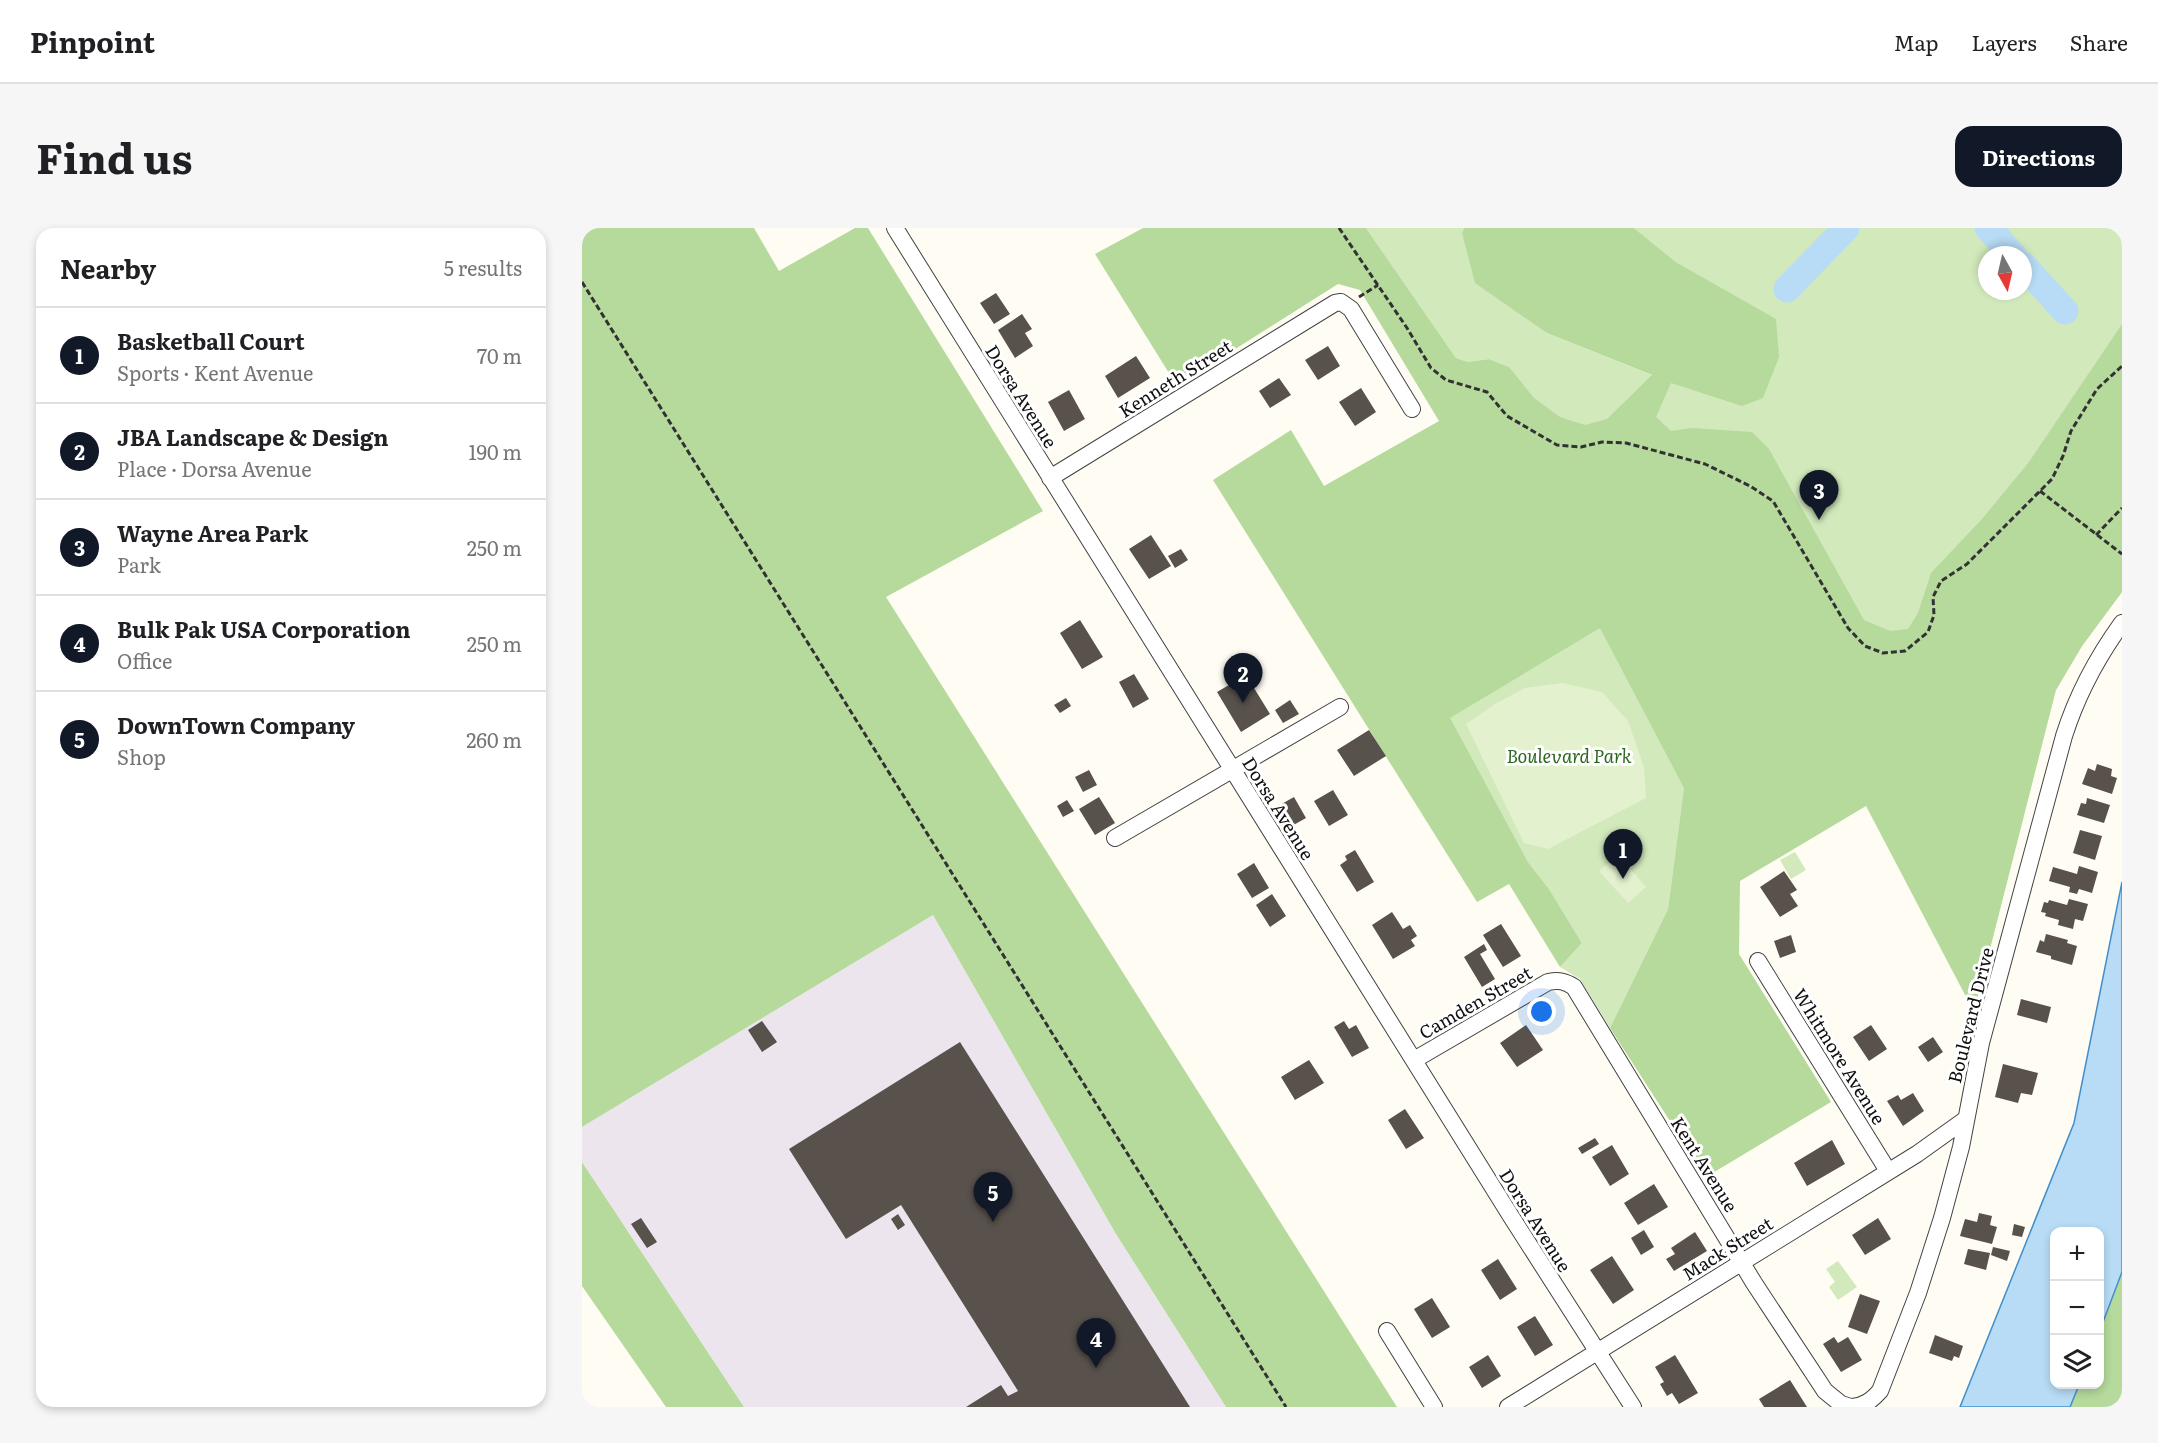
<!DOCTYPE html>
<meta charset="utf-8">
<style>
body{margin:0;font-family:Literata,serif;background:#f6f6f6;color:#202124}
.controls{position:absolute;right:18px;bottom:18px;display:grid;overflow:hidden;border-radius:12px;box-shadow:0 3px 9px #0003}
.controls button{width:54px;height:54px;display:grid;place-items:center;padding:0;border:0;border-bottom:2px solid #e0e0e0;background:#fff;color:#202124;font:30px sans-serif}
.compass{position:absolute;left:1396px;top:18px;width:54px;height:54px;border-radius:50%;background:#fff;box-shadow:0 3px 9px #0003;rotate:172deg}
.you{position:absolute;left:960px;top:784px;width:21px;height:21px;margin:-15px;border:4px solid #fff;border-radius:50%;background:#1a73e8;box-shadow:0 0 0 9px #1a73e833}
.badge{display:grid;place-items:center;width:39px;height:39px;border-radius:50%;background:#111827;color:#fff;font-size:20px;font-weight:700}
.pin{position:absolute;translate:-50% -50px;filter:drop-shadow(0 2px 3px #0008)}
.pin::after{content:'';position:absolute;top:32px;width:21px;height:18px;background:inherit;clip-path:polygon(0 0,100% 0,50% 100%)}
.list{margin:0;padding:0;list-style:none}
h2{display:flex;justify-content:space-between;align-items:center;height:78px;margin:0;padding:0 24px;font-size:26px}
h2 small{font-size:20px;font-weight:400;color:#757577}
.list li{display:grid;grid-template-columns:39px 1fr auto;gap:18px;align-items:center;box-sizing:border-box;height:96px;padding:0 24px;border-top:2px solid #e0e0e0}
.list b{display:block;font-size:22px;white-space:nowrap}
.list p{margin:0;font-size:20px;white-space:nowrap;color:#757577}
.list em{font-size:20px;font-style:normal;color:#757577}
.icon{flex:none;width:33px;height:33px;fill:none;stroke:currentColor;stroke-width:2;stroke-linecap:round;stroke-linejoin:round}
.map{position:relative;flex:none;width:1540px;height:1179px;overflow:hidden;border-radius:18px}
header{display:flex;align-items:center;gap:36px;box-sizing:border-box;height:84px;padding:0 30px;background:#fff;border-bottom:2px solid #e0e0e0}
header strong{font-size:28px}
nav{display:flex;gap:33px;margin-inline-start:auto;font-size:21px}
.intro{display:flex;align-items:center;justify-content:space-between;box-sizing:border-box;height:144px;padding:0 36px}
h1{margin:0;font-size:42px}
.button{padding:15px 27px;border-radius:18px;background:#111827;color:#fff;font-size:21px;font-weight:700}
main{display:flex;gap:36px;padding:0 36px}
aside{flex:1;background:#fff;border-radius:18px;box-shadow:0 3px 9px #0003}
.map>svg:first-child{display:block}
.industrial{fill:#ede5ee}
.green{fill:#d2e9bc;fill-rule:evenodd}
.forest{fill:#b5da9c}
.pitch{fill:#e3f1ce}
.water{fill:#b8dcf5;stroke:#408ecc;stroke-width:1.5}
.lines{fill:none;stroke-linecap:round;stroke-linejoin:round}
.river{stroke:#b8dcf5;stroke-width:27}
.building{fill:#58514c}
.minor-casing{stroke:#434343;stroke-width:18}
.path{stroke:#323232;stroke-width:3;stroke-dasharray:6 3;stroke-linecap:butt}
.minor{stroke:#fff;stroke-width:16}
.labels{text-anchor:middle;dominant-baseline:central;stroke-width:6;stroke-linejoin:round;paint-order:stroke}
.street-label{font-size:18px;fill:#101010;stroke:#fff}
.park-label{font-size:18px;font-style:italic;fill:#2c6820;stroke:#fff}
</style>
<header>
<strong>Pinpoint</strong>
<nav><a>Map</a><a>Layers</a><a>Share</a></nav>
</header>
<div class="intro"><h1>Find us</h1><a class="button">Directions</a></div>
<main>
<aside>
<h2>Nearby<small>5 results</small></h2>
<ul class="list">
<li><span class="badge">1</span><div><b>Basketball Court</b><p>Sports · Kent Avenue</p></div><em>70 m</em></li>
<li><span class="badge">2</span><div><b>JBA Landscape &amp; Design</b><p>Place · Dorsa Avenue</p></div><em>190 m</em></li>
<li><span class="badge">3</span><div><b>Wayne Area Park</b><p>Park</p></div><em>250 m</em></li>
<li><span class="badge">4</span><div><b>Bulk Pak USA Corporation</b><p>Office</p></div><em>250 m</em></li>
<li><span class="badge">5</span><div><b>DownTown Company</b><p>Shop</p></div><em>260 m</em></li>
</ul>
</aside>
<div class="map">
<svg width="1540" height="1179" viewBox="0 0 1540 1179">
<rect width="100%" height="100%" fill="#fffdf3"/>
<!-- industrial -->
<path class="industrial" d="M351,687l183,319 110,173h-482l-162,-245v-35z"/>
<!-- green -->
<path class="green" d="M784,0h98l-2,5 85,100 124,50 104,-64 -99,-57 -42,-34h488v364l-40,54 -26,44 -372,99 -16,120 -58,119 -30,-49 -20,-12 22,-24 -33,-54 -21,-27 -79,-144 150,-90 -90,-261 -20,-8 -21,3 -12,-4zM1405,27h36v36h-36z
M1213,624l11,18 -15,9 -11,-19z
M1256,1033l19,26 -19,13 -9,-13 6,-5 -9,-13z"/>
<!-- forest -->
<path class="forest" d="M0,0h172l25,43 76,-43h13l175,283 -157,86 511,810h-171l-110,-173 -183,-319 -351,212z
M561,0h223l90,130 12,4 21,-3 20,8 25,31 26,19 25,8 22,-6 45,-44 -105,-42 -72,-50 -13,-50 2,-5h170l42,34 100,57 3,38 -16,41 -21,8 -71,-23 -15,34 15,14 21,-3 60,4 17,17 95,171 26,11 18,-2 10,-16 13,-40 51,-54 47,-57 93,-138v268l-40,54 -26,44 -82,322 -108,-206 -126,75 -1,73 92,148 -125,75 -96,-149 58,-119 16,-121 -84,-160 -150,90 78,144 21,27 33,54 -22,24 -51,-83 -32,18 -264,-422 78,-50 33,56 115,-65 -79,-131 -22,-6 -161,102 -82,-132z
M0,934l162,245h-78l-84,-121z
M1540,1044v135h-52l9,-22 21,-1v-54z"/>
<!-- pitch -->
<path class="pitch" d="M981,455l39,9 26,29 16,46 2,31 -98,51 -24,-6 -58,-119 29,-20 30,-16z
M1036,626l28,33 -18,16 -29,-32z"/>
<!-- water -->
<path class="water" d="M1540,654v390l-22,58v-98h-46v152l25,1 -9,22h-110l114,-284z"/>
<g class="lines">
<!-- river -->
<path class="river" d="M1406,0l25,27
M1441,37l42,46
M1205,61l59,-61"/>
</g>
<!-- building -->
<path class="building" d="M414,65l14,21 -16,10 -14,-21z
M440,86l10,15 -7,4 8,13 -18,12 -17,-28z
M746,118l12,20 -22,14 -13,-20z
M554,128l14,22 -32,20 -13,-22z
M697,150l12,17 -21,13 -11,-17z
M779,160l15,24 -21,14 -16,-24z
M487,162l16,29 -21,12 -16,-29z
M569,307l20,31 -22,13 -20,-30z
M599,321l7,11 -13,8 -7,-12z
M498,392l23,37 -21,12 -22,-36z
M552,446l15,25 -16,9 -14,-26z
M664,447l24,39 -29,18 -24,-40z
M484,470l5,8 -11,7 -6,-8z
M708,472l9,14 -16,9 -8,-13z
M787,502l17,26 -32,20 -17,-26z
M1515,536l15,5 -1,7 6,2 -5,16 -30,-10 6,-16 7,3z
M507,542l8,15 -14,7 -8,-15z
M751,562l15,25 -19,11 -15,-25z
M517,569l16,26 -20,12 -16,-26z
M712,569l12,21 -16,9 -12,-21z
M1505,570l23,7 -6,18 -27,-8 4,-12 5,1z
M485,572l7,11 -11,6 -6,-11z
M1498,602l22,6 -7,24 -22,-7z
M773,622l19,32 -17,10 -17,-27 7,-5 -2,-4z
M672,635l15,25 -17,10 -15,-24z
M1497,638l19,6 -6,21 -13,-4 -2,5 -8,-2 1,-5 -21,-6 4,-14 24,7z
M1202,643l13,19 -7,4 8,12 -18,11 -20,-30z
M690,666l14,22 -16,11 -14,-22z
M1487,671l19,5 -5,17 -8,-2 -2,10 -15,-4 1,-5 -14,-4 1,-3 -5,-1 3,-10 4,1 1,-3 18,5z
M810,684l11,17 7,-4 7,11 -6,4 4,6 -22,13 -21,-34z
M919,696l20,32 -18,11 -20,-32z
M1464,706l22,6 -1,3 10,3 -5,19 -21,-6v-3l-15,-4 4,-12 4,2z
M1209,707l5,17 -16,6 -6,-17z
M902,716l3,6 -7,4 15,25 -13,8 -18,-30z
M1439,771l30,8 -4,16 -30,-8z
M180,793l15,21 -15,10 -14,-22z
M762,793l5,8 7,-4 13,23 -17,9 -18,-30z
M944,797l17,25 -26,17 -17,-24z
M1289,797l16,24 -18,12 -16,-24z
M1351,809l10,15 -15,10 -10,-15z
M378,814l230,365h-224l35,-22 7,11 10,-5 -117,-186 -55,34 -57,-90z
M727,832l15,23 -29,17 -14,-23z
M1421,836l35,9 -6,22 -11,-2 -3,10 -23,-6z
M1331,865l11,18 -21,15 -16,-25 11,-6 3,5z
M823,881l19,29 -18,11 -18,-29z
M1013,910l4,6 -17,10 -4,-6z
M1250,912l13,24 -38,22 -13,-23z
M1030,917l17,29 -19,12 -18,-29z
M1072,956l14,23 -30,18 -14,-22z
M1397,985l13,3 -2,9 7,2 -5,17 -32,-8 5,-17 12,3z
M316,986l7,11 -7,5 -7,-11z
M59,990l16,24 -10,6 -16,-24z
M1296,990l13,21 -26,16 -13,-20z
M1432,996l11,3 -3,10 -10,-2z
M1062,1002l10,17 -13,8 -10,-17z
M1113,1004l12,19 -33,20 -8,-12 9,-5 -4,-6z
M1411,1019l17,4 -3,10 -16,-6z
M1386,1021l22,4 -4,17 -22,-6z
M1030,1028l22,34 -21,14 -23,-34z
M916,1031l19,30 -17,11 -19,-30z
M1278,1066l20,7 -13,33 -19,-7z
M850,1070l18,29 -18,11 -18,-29z
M953,1088l18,29 -18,11 -18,-29z
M1353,1107l28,11 -4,12 -5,-2 -2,5 -23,-8z
M1252,1109l4,6 10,-6 14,23 -21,12 -18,-28z
M906,1127l13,21 -19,12 -13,-21z
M1093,1127l23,38 -19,11 -7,-11 -5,3 -7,-12 4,-2 -9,-15z
M1208,1152l17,27h-43l-5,-8z"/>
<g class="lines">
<!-- minor casing -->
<g class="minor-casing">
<path id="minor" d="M313,0l617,990 121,189
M468,250l285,-175 6,-1 10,7 61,100
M533,610l225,-131
M1176,733l130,210
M832,832l134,-78c11,-2 17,-1 26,5l180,296 71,108 16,13 10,3
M805,1103l47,76
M926,1179l409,-253 49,-35
M1271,1179c12,-2 18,-6 27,-16l38,-98 24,-75 19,-71 20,-104 83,-307c13,-41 32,-77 58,-113"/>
</g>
<!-- path -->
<path class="path" d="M757,0l68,100 24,40 15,12 41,12 20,24 50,29 24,2 21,-5 24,1 79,21 45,22 23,15 75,127 17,18 18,7 22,-2 23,-19 6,-17 -1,-18 8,-16 26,-17 85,-85 11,-23 8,-25 26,-42 25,-23
M0,54l704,1125
M777,69l19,-12
M1458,263l82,63
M1514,307l26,-27"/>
<!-- minor -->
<use href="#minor" class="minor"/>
</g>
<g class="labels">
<!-- street labels -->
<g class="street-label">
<text transform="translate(593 150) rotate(-32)">Kenneth Street</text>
<text transform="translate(440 168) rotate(58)">Dorsa Avenue</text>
<text transform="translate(697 580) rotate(58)">Dorsa Avenue</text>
<text transform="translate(893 774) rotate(-30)">Camden Street</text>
<text transform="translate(1388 787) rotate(-76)">Boulevard Drive</text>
<text transform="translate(1258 828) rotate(58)">Whitmore Avenue</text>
<text transform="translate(1123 936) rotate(58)">Kent Avenue</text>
<text transform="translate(954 992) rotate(58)">Dorsa Avenue</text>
<text transform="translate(1145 1020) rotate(-32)">Mack Street</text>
</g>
<!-- park labels -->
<g class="park-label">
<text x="987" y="527">Boulevard Park</text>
</g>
</g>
</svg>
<div class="controls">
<button>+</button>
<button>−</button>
<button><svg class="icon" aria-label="layers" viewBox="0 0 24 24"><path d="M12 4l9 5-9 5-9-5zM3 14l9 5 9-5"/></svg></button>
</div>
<svg class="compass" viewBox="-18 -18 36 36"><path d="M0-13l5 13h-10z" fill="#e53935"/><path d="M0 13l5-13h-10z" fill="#757577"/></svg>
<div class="you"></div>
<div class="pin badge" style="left:1041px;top:651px">1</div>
<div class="pin badge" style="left:661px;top:475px">2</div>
<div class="pin badge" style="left:1237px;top:292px">3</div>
<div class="pin badge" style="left:514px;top:1140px">4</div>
<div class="pin badge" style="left:411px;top:994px">5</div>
</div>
</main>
